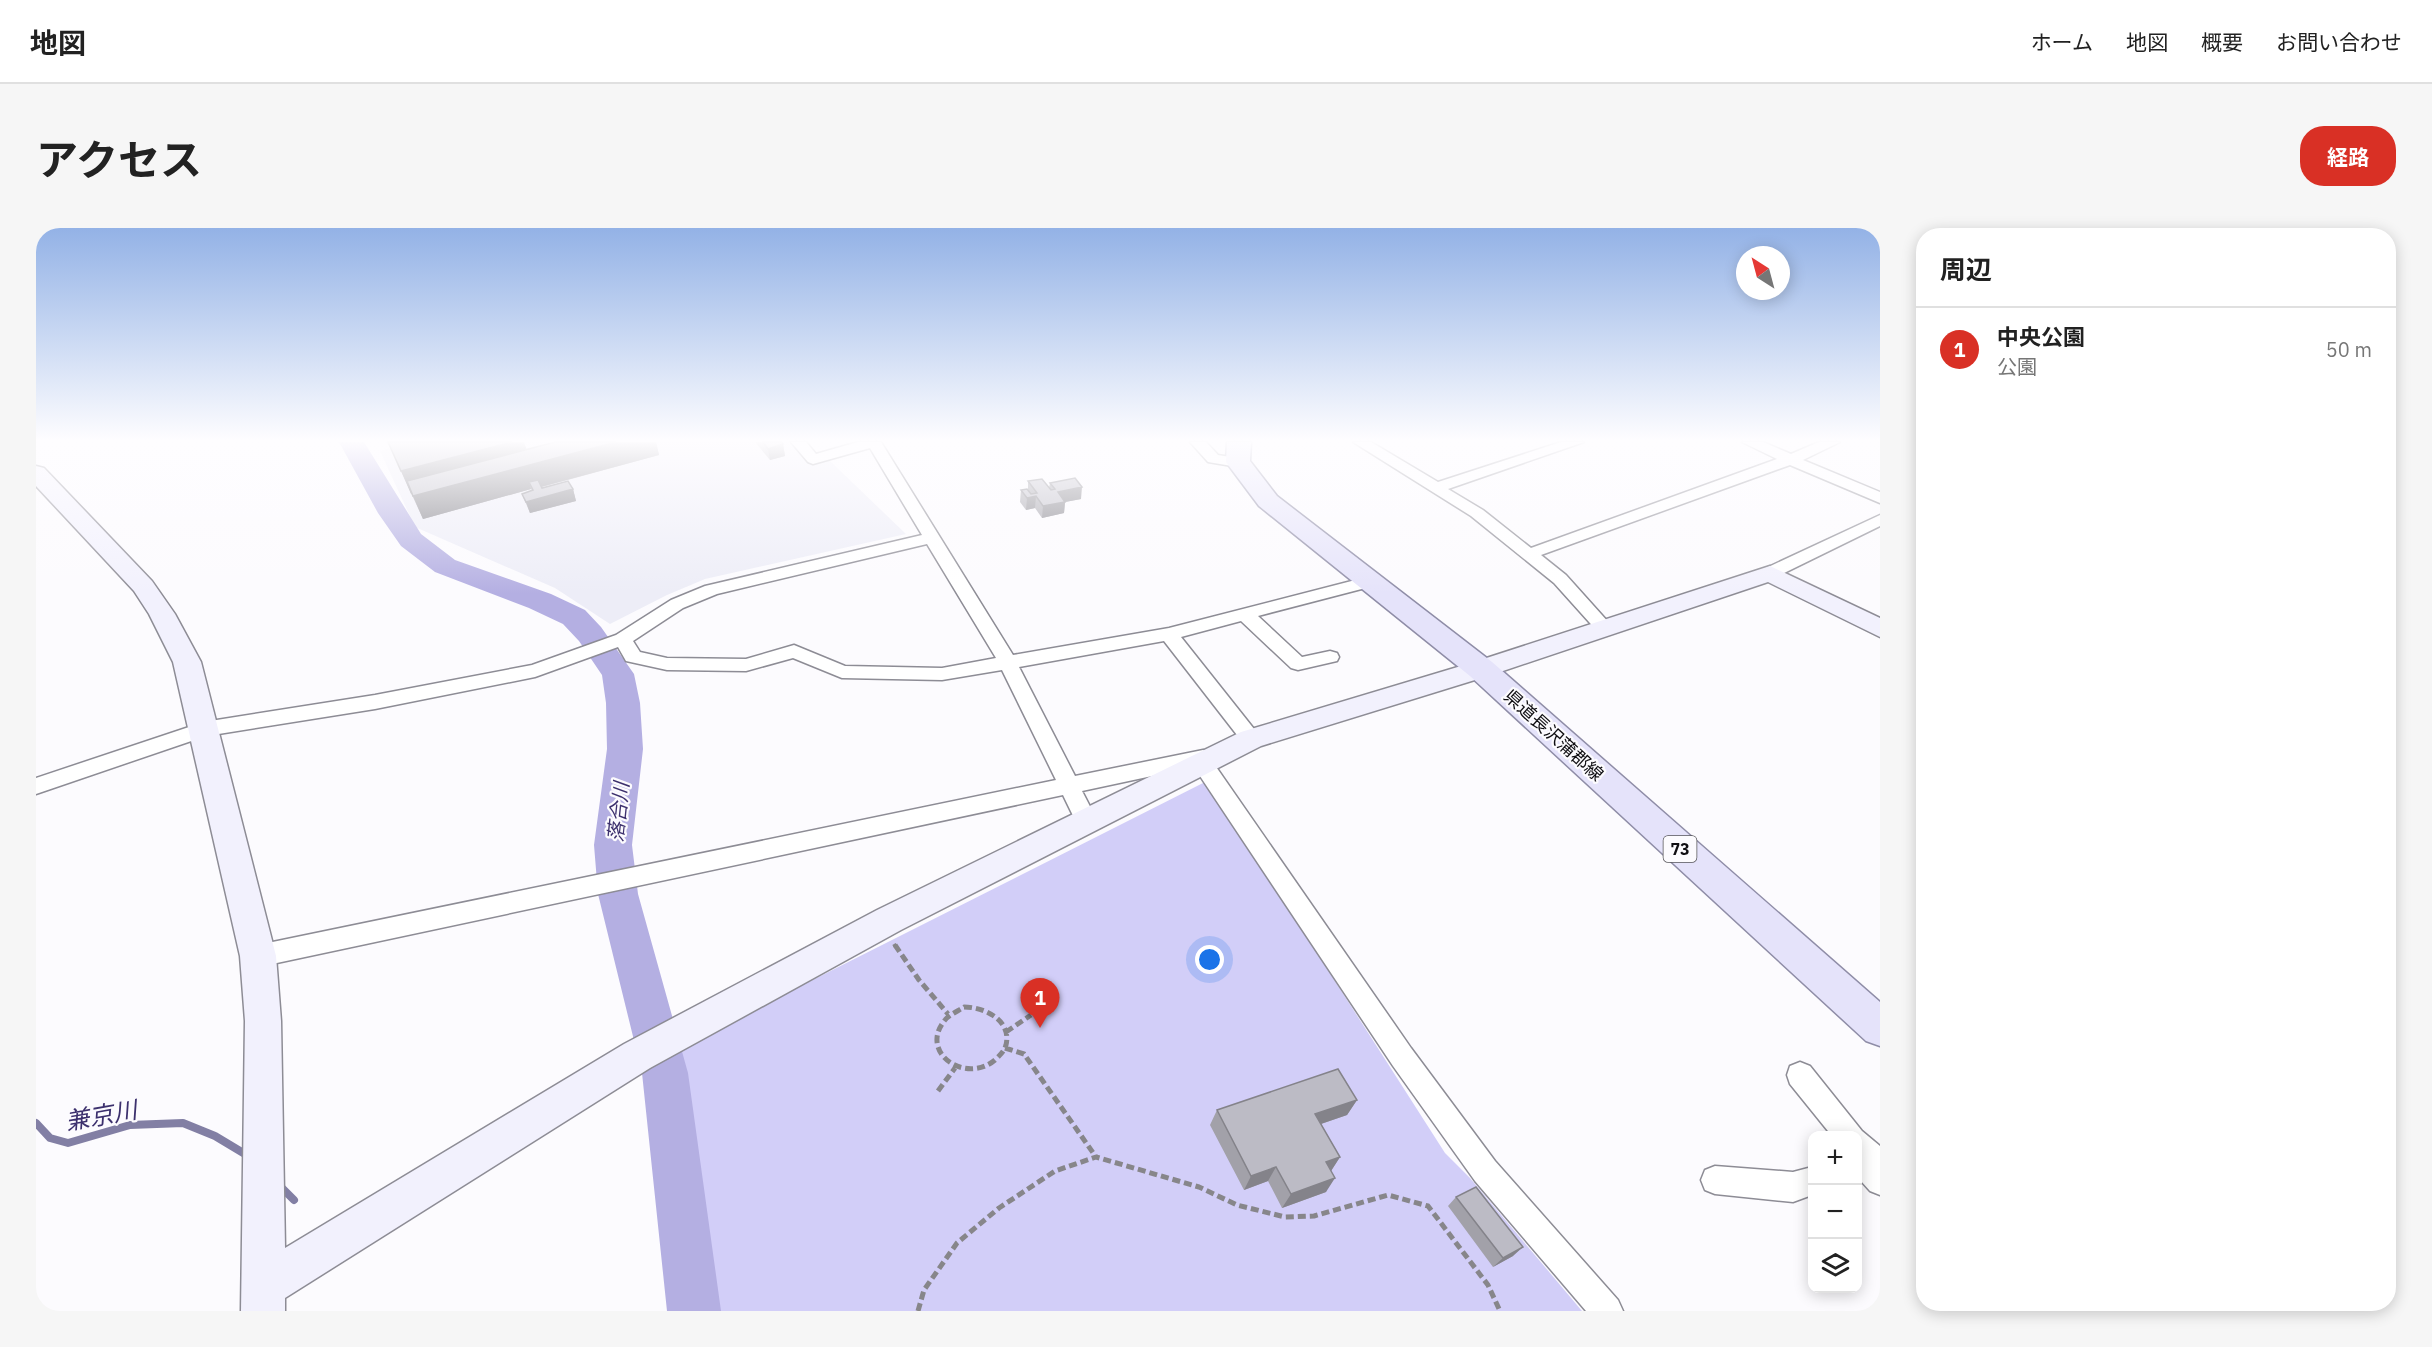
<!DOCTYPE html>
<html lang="ja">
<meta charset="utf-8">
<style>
body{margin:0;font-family:"IBM Plex Sans","Noto Sans JP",sans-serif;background:#f6f6f6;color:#222}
.controls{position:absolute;right:18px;bottom:18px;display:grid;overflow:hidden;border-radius:12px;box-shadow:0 3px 15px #0003}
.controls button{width:54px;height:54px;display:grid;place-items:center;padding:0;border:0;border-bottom:2px solid #e0e0e0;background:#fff;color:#222;font:30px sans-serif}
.compass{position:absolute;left:1700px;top:18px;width:54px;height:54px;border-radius:50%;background:#fff;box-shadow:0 3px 15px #0003;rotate:324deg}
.you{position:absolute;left:1174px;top:732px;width:21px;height:21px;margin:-15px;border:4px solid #fff;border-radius:50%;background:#1a73e8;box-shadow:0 0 0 9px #1a73e833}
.badge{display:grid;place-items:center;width:39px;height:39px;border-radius:50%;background:#d93025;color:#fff;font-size:20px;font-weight:700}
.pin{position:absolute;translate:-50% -50px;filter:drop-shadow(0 2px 3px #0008)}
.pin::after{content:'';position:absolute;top:32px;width:21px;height:18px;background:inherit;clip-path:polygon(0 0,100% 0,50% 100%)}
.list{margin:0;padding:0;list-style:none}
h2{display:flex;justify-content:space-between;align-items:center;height:78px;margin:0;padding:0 24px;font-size:26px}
h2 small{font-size:20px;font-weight:400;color:#767676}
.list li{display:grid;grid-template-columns:39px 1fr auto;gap:18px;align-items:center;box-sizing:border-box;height:84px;padding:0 24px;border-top:2px solid #e0e0e0}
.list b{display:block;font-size:22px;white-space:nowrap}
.list p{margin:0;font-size:20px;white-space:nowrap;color:#767676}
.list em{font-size:20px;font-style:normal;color:#767676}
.icon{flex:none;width:33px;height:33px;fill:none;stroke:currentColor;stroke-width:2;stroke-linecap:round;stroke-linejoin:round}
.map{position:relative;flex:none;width:1844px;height:1083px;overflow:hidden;border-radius:24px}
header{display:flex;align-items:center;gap:36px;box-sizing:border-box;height:84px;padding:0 30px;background:#fff;border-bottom:2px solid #e0e0e0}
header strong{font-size:28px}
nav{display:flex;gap:33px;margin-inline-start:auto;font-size:21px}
.intro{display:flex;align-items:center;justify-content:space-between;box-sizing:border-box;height:144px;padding:0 36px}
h1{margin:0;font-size:42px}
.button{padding:15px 27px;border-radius:24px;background:#d93025;color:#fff;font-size:21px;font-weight:700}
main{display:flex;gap:36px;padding:0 36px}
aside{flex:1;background:#fff;border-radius:24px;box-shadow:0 3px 15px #0003}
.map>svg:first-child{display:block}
.built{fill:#ededf7}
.green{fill:#d2cef8}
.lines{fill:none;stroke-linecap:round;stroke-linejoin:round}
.stream{stroke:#827fa4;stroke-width:8}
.river{fill:#b4afe2;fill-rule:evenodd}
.street-casing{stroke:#8d8c95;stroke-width:3}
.secondary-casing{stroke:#8d8c95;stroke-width:3}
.primary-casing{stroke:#8f8da7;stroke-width:3}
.path-far1{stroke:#87868a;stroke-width:4;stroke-dasharray:6 3;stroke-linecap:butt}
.path{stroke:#87868a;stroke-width:5;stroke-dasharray:8 4;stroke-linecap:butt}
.street{fill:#fff;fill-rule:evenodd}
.secondary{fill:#f2f1fd;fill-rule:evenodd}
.primary{fill:#e5e3fa;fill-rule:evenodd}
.wall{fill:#a2a1a9}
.shaded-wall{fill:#84838a}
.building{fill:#bcbbc5;stroke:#84838a;stroke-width:1.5}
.labels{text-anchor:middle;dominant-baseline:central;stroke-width:4.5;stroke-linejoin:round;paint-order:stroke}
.shield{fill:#fcfbfe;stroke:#565559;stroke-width:1.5}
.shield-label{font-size:16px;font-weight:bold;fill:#0f0e12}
.street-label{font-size:18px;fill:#0f0e12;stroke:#fcfbfe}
.water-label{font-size:20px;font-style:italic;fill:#3c306d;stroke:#fcfbfe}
.near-water-label{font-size:24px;font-style:italic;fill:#3c306d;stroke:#fcfbfe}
</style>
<header>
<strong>地図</strong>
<nav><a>ホーム</a><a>地図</a><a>概要</a><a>お問い合わせ</a></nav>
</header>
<div class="intro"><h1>アクセス</h1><a class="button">経路</a></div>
<main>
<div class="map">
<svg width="1844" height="1083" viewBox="0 0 1844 1083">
<rect width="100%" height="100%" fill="#fcfbfe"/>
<!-- built -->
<path class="built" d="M376,214h378l19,21 19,-4 78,75 -201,45 -38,16 -57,29 -55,-36 -140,-61 -35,-76z"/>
<!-- green -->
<path class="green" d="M1171,553l238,372 25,25 112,133h-889l-21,-180v-80z"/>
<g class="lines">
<!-- stream -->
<path class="stream" d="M0,895l14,15 18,5 62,-18 53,-2 32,13 30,18
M242,956l16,16"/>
<!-- river -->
<path class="river" d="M303,214h25l57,92 34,26 96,34 34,16 16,17 33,47 6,29 3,46 -11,96 6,49 50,179 33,238h-54l-25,-238 -44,-179 -4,-49 13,-96 -1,-46 -4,-28 -23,-34 -16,-17 -34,-16 -94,-36 -34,-26 -23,-33z"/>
<!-- street casing -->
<g class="street-casing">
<path id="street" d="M755,214h15l10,12 42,-12h23l132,213 156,-27 202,-52 6,1 3,4 -3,4 -119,31 44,41 28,-6 7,2 2,4 -2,4 -39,9 -7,-2 -50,-47 -60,16 77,97 3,5 -3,5 -7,2 -7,-2 -80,-103 -145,26 56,109 128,-26 7,3 2,8 199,287 84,113 123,139 5,11h-37l-111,-130 -82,-115 -199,-299 -112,24 16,31 -3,6 -8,2 -8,-2 -16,-33 -805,172 -9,-4 -3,-7 3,-7 9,-4 798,-165 -54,-110 -60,10 -100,-2 -49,-20 -47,13 -79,-1 -41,-9 -8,-14 -83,30 -160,32 -169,27 -170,58v-16l168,-56 171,-27 157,-30 84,-30 55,-35 34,-14 217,-51 -52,-87 -57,16 -5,-2zM891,316l69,114 -54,10 -97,-2 -51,-21 -48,14 -79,-1 -27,-6 -7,-11 50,-33 34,-14z
M1154,214h16l12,13 25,4 3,3 -8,5 -30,-5z
M1317,214h18l67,40 123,-40h23l-136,47 35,21 48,38 246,-89 -35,-17h21l28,12 28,-12h21l-37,18 77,32v11l-90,-38 -249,90 25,20 44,49 3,4 -9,6 -6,-2 -44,-49 -83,-67z
M1844,287v11l-104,51 -6,1 -9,-5 3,-4z
M1764,834l10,4 52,65 18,15v49l-10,-4 -9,-10 -3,1v-46h-26l-42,-52 -3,-9 3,-9z
M1679,938l78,6 19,-5v28l-19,7 -78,-8 -10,-4 -4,-10 4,-10z"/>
</g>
<!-- secondary casing -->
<g class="secondary-casing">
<path id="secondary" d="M0,238l8,2 108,113 23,33 26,48 75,294 5,65 4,227 339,-204 253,-134 364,-178 230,-69 299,-97 110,52v19l-112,-55 -277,93 -230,71 -360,184 -251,138 -365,230v13h-44l4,-290 -5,-65 -67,-294 -24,-48 -15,-23 -98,-105z"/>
</g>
<!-- primary casing -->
<g class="primary-casing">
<path id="primary" d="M1191,214h24l-1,19 27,35 215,166 388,340v44l-14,-5 -396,-365 -211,-170 -33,-44z"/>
</g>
<!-- path-far1 -->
<path class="path-far1" d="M858,716l2,3"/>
<!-- path -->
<path class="path" d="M859,717l24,35 29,34
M928,779c20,0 48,13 42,38 -2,7 -6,10 -11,15 -30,25 -77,-8 -50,-40 4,-5 13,-9 19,-13z
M970,804l25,-17
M969,820l19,6 72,103
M902,863l17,-23
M882,1083l6,-21 33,-47 42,-35 56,-37 41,-14 103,30 38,18 48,12 29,-1 74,-21 40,11 60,79 12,26"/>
<!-- street -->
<use href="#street" class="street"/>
<!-- secondary -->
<use href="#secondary" class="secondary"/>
<!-- primary -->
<use href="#primary" class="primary"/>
</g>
<!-- wall -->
<path class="wall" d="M519,214h101l3,13 -117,32v1l31,1 3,12 -46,12 -8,-19 10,-3 -1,-2 -108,30 -22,-48 126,-21z
M719,214h26l2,2 2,12 -15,4z
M992,253l21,7 1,-5 31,16 -16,3 -1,11 -22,5 -7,-10 -9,2 -6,-8 1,-12h7z
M1321,872l-10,15 -26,9 19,33 -9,14 -5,21 -44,16 -14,-27 -24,9 -34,-65 7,-15z
M1420,969l57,59 -20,11 -45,-61z"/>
<!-- shaded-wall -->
<path class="shaded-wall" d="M476,214h12l7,20 -120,32 -10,-23z
M580,214h40l3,13 -126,34 -4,-7 2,7 -108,30 -10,-23z
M747,216l2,12 -15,4 -2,-11z
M1046,259l-1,12 -16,3 -1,11 -22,5 1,-12 15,-14z
M537,261l3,12 -46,12 -4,-11z
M1000,268l-1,12 -9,2 1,-12z
M1321,872l-10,15 -41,14 9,-15z
M1304,929l-9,14 -5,-9z
M1240,939l-8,14 -24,9 7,-14z
M1299,950l-9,14 -44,16 9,-14z
M1487,1019l-10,9 -20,11 10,-9z"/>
<!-- building -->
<path class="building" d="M352,214h124l-111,29z
M519,214h61l-203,54 -6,-15z
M727,214h18l2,2 -15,5z
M1039,250l7,9 -24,5 7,10 -22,4 -7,-10 -9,2 -6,-8 6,-1 4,5 6,-1 -9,-12 14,-2 9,11 4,-1 -5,-6z
M502,252l4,8 26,-7 5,8 -47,13 -4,-8 11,-4 -4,-8z
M1302,841l19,31 -42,14 25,43 -14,5 9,16 -44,16 -15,-27 -25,9 -34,-66z
M1440,959l47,60 -20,11 -47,-61z"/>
<!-- sky -->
<linearGradient id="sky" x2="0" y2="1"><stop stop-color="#93b2e6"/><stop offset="0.58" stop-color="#fefdff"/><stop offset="1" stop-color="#fefdff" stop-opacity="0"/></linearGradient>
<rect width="1844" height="366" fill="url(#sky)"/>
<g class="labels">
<!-- shield labels -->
<rect class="shield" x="1627.5" y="608" width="33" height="26" rx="4.5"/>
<g class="shield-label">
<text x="1644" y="621">73</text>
</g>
<!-- street labels -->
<g class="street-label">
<text transform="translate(1518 507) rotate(42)">県道長沢蒲郡線</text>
</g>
<!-- water labels -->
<g class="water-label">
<text transform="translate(582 584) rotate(-84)">落合川</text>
</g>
<!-- near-water labels -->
<g class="near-water-label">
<text transform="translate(65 887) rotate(-10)">兼京川</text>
</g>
</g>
</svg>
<div class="controls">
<button>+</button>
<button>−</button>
<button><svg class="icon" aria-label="layers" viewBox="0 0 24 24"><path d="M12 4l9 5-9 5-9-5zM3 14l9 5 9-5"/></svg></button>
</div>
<svg class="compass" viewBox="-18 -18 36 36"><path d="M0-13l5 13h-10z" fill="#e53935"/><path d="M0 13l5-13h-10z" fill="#767676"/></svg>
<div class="you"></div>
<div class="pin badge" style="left:1004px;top:800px">1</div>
</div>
<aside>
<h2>周辺<small></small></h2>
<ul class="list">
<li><span class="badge">1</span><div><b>中央公園</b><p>公園</p></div><em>50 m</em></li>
</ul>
</aside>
</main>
